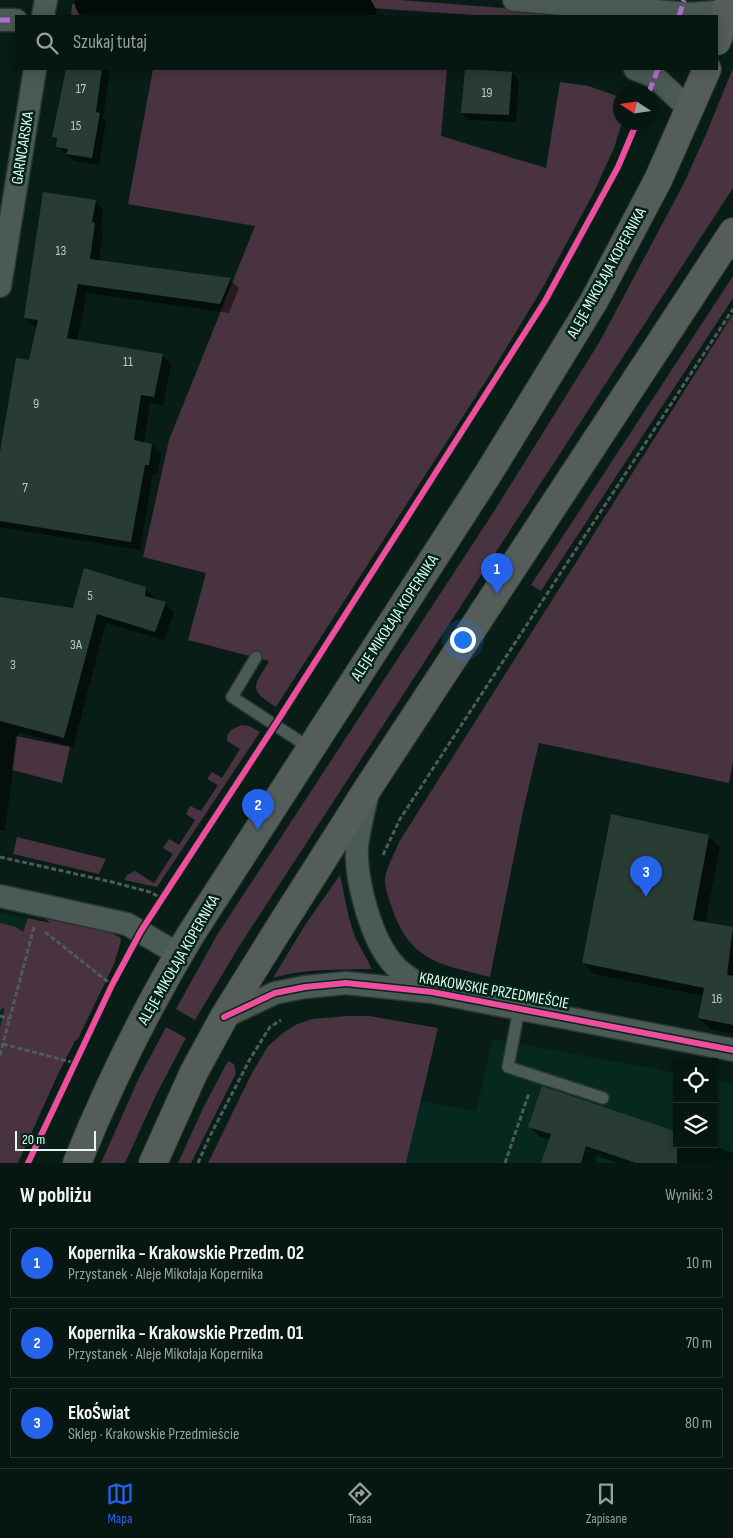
<!DOCTYPE html>
<html lang="pl">
<meta charset="utf-8">
<style>
body{margin:0;font-family:"Sofia Sans Condensed",sans-serif;background:#0f1f19;color:#f1f3f6}
.controls{position:absolute;right:15px;bottom:15px;display:grid;overflow:hidden;border-radius:0px;box-shadow:0 2px 12px #0003}
.controls button{width:45px;height:45px;display:grid;place-items:center;padding:0;border:0;border-bottom:1px solid #273530;background:#061610;color:#f1f3f6;font:25px sans-serif}
.compass{position:absolute;left:613px;top:85px;width:45px;height:45px;border-radius:50%;background:#061610;box-shadow:0 2px 12px #0003;rotate:282deg}
.scale{position:absolute;left:15px;bottom:12px;width:81px;box-sizing:border-box;padding-left:5px;border:2px solid #e3f8ef;border-top:0;font-size:14px;line-height:18px;white-space:nowrap;color:#e3f8ef;-webkit-text-stroke:4px #002519;paint-order:stroke}
.you{position:absolute;left:462px;top:639px;width:18px;height:18px;margin:-12px;border:4px solid #fff;border-radius:50%;background:#1a73e8;box-shadow:0 0 0 8px #1a73e833}
.badge{display:grid;place-items:center;width:32px;height:32px;border-radius:50%;background:#2563eb;color:#fff;font-size:16px;font-weight:700}
.pin{position:absolute;translate:-50% -41px;filter:drop-shadow(0 1px 2px #0008)}
.pin::after{content:'';position:absolute;top:26px;width:18px;height:15px;background:inherit;clip-path:polygon(0 0,100% 0,50% 100%)}
.list{margin:0;padding:0;list-style:none}
h2{display:flex;justify-content:space-between;align-items:center;height:65px;margin:0;padding:0 20px;font-size:21px}
h2 small{font-size:16px;font-weight:400;color:#989f9f}
.list li{display:grid;grid-template-columns:32px 1fr auto;gap:15px;align-items:center;box-sizing:border-box;height:70px;margin:0 10px 10px;padding:0 10px;border:1px solid #273530;border-radius:0px}
.list b{display:block;font-size:19px;white-space:nowrap}
.list p{margin:0;font-size:16px;white-space:nowrap;color:#989f9f}
.list em{font-size:16px;font-style:normal;color:#989f9f}
.icon{flex:none;width:28px;height:28px;fill:none;stroke:currentColor;stroke-width:2;stroke-linecap:round;stroke-linejoin:round}
.map{position:relative;flex:none;width:733px;height:1163px;overflow:hidden}
.search{position:absolute;background:#061610;box-shadow:0 2px 12px #0003;left:15px;right:15px;top:15px;height:55px;display:flex;align-items:center;gap:12px;box-sizing:border-box;padding:0 18px;border-radius:0px;color:#989f9f;font-size:19px}
.sheet{height:305px;background:#061610}
nav{display:flex;justify-content:space-around;align-items:center;box-sizing:border-box;height:70px;border-top:1px solid #273530;background:#061610;font-size:14px;color:#989f9f}
nav a{display:grid;justify-items:center;gap:2px}
nav .on{color:#2563eb}
.map>svg:first-child{display:block}
.built{fill:#06291f}
.green{fill:#493341}
.shadow{fill:#0007}
.lines{fill:none;stroke-linecap:round;stroke-linejoin:round}
.river{stroke:#010d07;stroke-width:49}
.building{fill:#293b35}
.lane-casing{stroke:#293631;stroke-width:14}
.street-casing{stroke:#293631;stroke-width:25}
.secondary-casing{stroke:#293631;stroke-width:30}
.path{stroke:#4e5c57;stroke-width:3;stroke-dasharray:5 2.5;stroke-linecap:butt}
.lane{stroke:#4b5a54;stroke-width:11}
.street{stroke:#4b5a54;stroke-width:22}
.secondary{stroke:#545d5a;stroke-width:28}
.quiet{stroke:#b36fd0;stroke-width:5;stroke-dasharray:10 5;stroke-linecap:butt}
.cycleway-casing{stroke:#002519;stroke-width:9}
.cycleway{stroke:#ef4d9e;stroke-width:6}
.labels{text-anchor:middle;dominant-baseline:central;stroke-width:5;stroke-linejoin:round;paint-order:stroke}
.number-label{font-size:14px;fill:#b4c9c0}
.street-label{font-size:16px;fill:#e3f8ef;stroke:#002519}
</style>
<div class="map">
<svg width="733" height="1163" viewBox="0 0 733 1163">
<rect width="100%" height="100%" fill="#081d16"/>
<!-- built -->
<path class="built" d="M0,913l28,5 -28,109z
M493,1039l184,34v71h37v-64l19,4v79h-327l14,-62 56,10z"/>
<!-- green -->
<path class="green" d="M253,0h147l206,16h-118z
M72,4l62,9 51,3h-105l-9,-1z
M733,68v120l-493,757 -45,75 -19,-11 41,-74 276,-422 107,-172 83,-156 24,-53z
M153,69h294l-6,67 105,32 14,-86 28,4 32,11v25l2,1 -8,25 -20,44 -52,97 -51,84 -215,334c-29,-18 -22,-20 -7,-46l-81,-21 18,-67 -63,-16 26,-117 86,-214 -127,-22z
M733,276v22l-192,293 -10,-6z
M733,314v447l-4,22 -190,-40 -16,68 -33,166c-49,-13 -80,-15 -98,-69 -3,-9 -8,-21 -7,-30 1,-10 11,-27 14,-36z
M242,725l7,1 11,6 -103,155 -33,-7 3,-5 8,-4 19,12 19,-29 -10,-6 6,-9 10,6 16,-25 -9,-6 4,-8 11,5 17,-26 -11,-6 5,-7 10,6 18,-29 -13,-8c-1,-10 7,-13 15,-16z
M16,736l54,11 -8,36 -50,-13z
M17,837l89,22 -7,15 -86,-20z
M340,875l9,43 6,19 17,32c-33,1 -67,-1 -99,9l32,-53z
M28,918l22,5 -4,-4 62,13 12,5 1,4 -7,23 -36,75 -3,2 -17,33 -40,89h-18v-136l5,-20 -5,3v-87l16,4 7,5z
M348,1016h21l69,12 -32,135h-198l44,-90 16,-27 15,-13 14,-9 15,-5z
M166,1027l20,11 -29,55 -32,70h-24l38,-85z
M228,1061l6,3 2,9 -45,90h-13l26,-57z"/>
<!-- shadow -->
<path class="shadow" d="M67,69h43l-7,49 3,4 -7,43 -24,-4 -18,-15 1,-4 -5,-5z
M512,73l7,7 -3,42 -47,-2 -7,-7z
M94,200l9,9 -2,22 2,2 -4,28 131,19 9,8 -10,25 -142,-20 -10,47 85,15 9,9 -8,42 -13,-3 -6,40 8,2 9,9 -4,20 -4,-1 -13,77 -140,-23v-64l30,-101 7,-35 -3,-1 -9,-8z
M145,588l9,9v3l11,3 9,9 -10,28 -58,-17 -33,124 -55,-15 -13,99 -5,-1v-227l74,7z
M708,836l12,11 -15,77 28,4v106l-23,-5 -11,-11 4,-22 -109,-22 -11,-11z
M529,1126l148,18h31l25,9v10h-115l-21,-7 -2,7h-53l8,-23 -10,-3z"/>
<g class="lines">
<!-- river -->
<path class="river" d="M99,0l253,16"/>
</g>
<!-- building -->
<path class="building" d="M66,69h36l-6,43 4,1 -8,45 -26,-4 2,-5 -12,-2 1,-9 -5,-1z
M465,69l47,3 -3,43 -48,-2z
M43,192l53,8 -4,22 3,1 -5,36 141,19 -11,26 -142,-20 -11,54 96,16 -9,43 -13,-2 -7,45 18,4 -3,21h-4l-14,77 -131,-21v-69l16,-94 13,2 9,-40 -14,-2z
M84,568l62,19 -1,9 21,6 -11,30 -58,-18 -33,124 -64,-17v-124l73,11z
M611,814l98,21 -16,85 40,7 -6,48 6,1v49l-35,-7 6,-30 -122,-25z
M542,1086l135,46v31h-41l-50,-17 -5,17h-40l10,-29 -23,-7z"/>
<g class="lines">
<!-- lane casing -->
<g class="lane-casing">
<path id="lane" d="M256,657l-24,40 78,51
M519,1009l-11,58 95,31"/>
</g>
<!-- street casing -->
<g class="street-casing">
<path id="street" d="M514,0l177,14 36,-3
M43,16l3,-16
M0,20h16
M635,69l20,8 35,33
M0,286l35,-217
M367,797c-4,16 -8,32 -10,49 -2,33 14,95 38,120 9,10 22,17 34,24
M0,896l127,28 51,30
M224,1017l51,-24 30,-6 41,-4 86,9 301,58"/>
</g>
<!-- secondary casing -->
<g class="secondary-casing">
<path id="secondary" d="M717,41l13,-41
M77,1163c32,-79 70,-156 114,-229l297,-460 106,-173 64,-121 49,-111
M153,1163l41,-91 30,-55 54,-87 92,-145 363,-553"/>
</g>
<!-- path -->
<path class="path" d="M383,855l17,-36 333,-510
M0,857l112,25 38,10 11,6
M45,932l67,53
M0,1016l10,3
M3,1044l72,19
M0,1055l34,-128
M198,1163l11,-25 41,-79 20,-32 11,-7
M505,1163l24,-70"/>
<!-- lane -->
<use href="#lane" class="lane"/>
<!-- street -->
<use href="#street" class="street"/>
<!-- secondary -->
<use href="#secondary" class="secondary"/>
<!-- quiet -->
<path class="quiet" d="M679,16l5,-16
M0,20h16
M649,92l9,-23"/>
<!-- cycleway casing -->
<g class="cycleway-casing">
<path id="cycleway" d="M224,1017l51,-24 30,-6 41,-4 86,9 301,58
M28,1163l84,-178 29,-54 134,-206 270,-424 73,-134 19,-45"/>
</g>
<!-- cycleway -->
<use href="#cycleway" class="cycleway"/>
</g>
<g class="labels">
<!-- number labels -->
<g class="number-label">
<text x="81" y="88">17</text>
<text x="487" y="92">19</text>
<text x="76" y="125">15</text>
<text x="61" y="250">13</text>
<text x="128" y="361">11</text>
<text x="36" y="403">9</text>
<text x="25" y="487">7</text>
<text x="90" y="595">5</text>
<text x="76" y="644">3A</text>
<text x="13" y="664">3</text>
<text x="717" y="998">16</text>
</g>
<!-- street labels -->
<g class="street-label">
<text transform="translate(23 148) rotate(-81)">GARNCARSKA</text>
<text transform="translate(607 273) rotate(-61)">ALEJE MIKOŁAJA KOPERNIKA</text>
<text transform="translate(395 618) rotate(-57)">ALEJE MIKOŁAJA KOPERNIKA</text>
<text transform="translate(179 960) rotate(-60)">ALEJE MIKOŁAJA KOPERNIKA</text>
<text transform="translate(494 991) rotate(10)">KRAKOWSKIE PRZEDMIEŚCIE</text>
</g>
</g>
</svg>
<div class="controls">
<button><svg class="icon" aria-label="locate" viewBox="0 0 24 24"><circle cx="12" cy="12" r="6"/><path d="M12 2v4M12 18v4M2 12h4M18 12h4"/></svg></button>
<button><svg class="icon" aria-label="layers" viewBox="0 0 24 24"><path d="M12 4l9 5-9 5-9-5zM3 14l9 5 9-5"/></svg></button>
</div>
<svg class="compass" viewBox="-18 -18 36 36"><path d="M0-13l5 13h-10z" fill="#e53935"/><path d="M0 13l5-13h-10z" fill="#989f9f"/></svg>
<div class="scale">20 m</div>
<div class="you"></div>
<div class="pin badge" style="left:497px;top:594px">1</div>
<div class="pin badge" style="left:258px;top:830px">2</div>
<div class="pin badge" style="left:646px;top:897px">3</div>
<div class="search"><svg class="icon" aria-label="search" viewBox="0 0 24 24"><circle cx="10" cy="10" r="6"/><path d="M15 15l6 6"/></svg>Szukaj tutaj</div>
</div>
<section class="sheet">
<h2>W pobliżu<small>Wyniki: 3</small></h2>
<ul class="list">
<li><span class="badge">1</span><div><b>Kopernika - Krakowskie Przedm. 02</b><p>Przystanek · Aleje Mikołaja Kopernika</p></div><em>10 m</em></li>
<li><span class="badge">2</span><div><b>Kopernika - Krakowskie Przedm. 01</b><p>Przystanek · Aleje Mikołaja Kopernika</p></div><em>70 m</em></li>
<li><span class="badge">3</span><div><b>EkoŚwiat</b><p>Sklep · Krakowskie Przedmieście</p></div><em>80 m</em></li>
</ul>
</section>
<nav>
<a class="on"><svg class="icon" aria-label="map" viewBox="0 0 24 24"><path d="M3 6l6-2 6 2 6-2v14l-6 2-6-2-6 2zM9 4v14M15 6v14"/></svg>Mapa</a>
<a><svg class="icon" aria-label="directions" viewBox="0 0 24 24"><path d="M12 3l9 9-9 9-9-9zM9 14v-3h6M13 9l2 2-2 2"/></svg>Trasa</a>
<a><svg class="icon" aria-label="saved" viewBox="0 0 24 24"><path d="M7 4h10v16l-5-4-5 4z"/></svg>Zapisane</a>
</nav>
